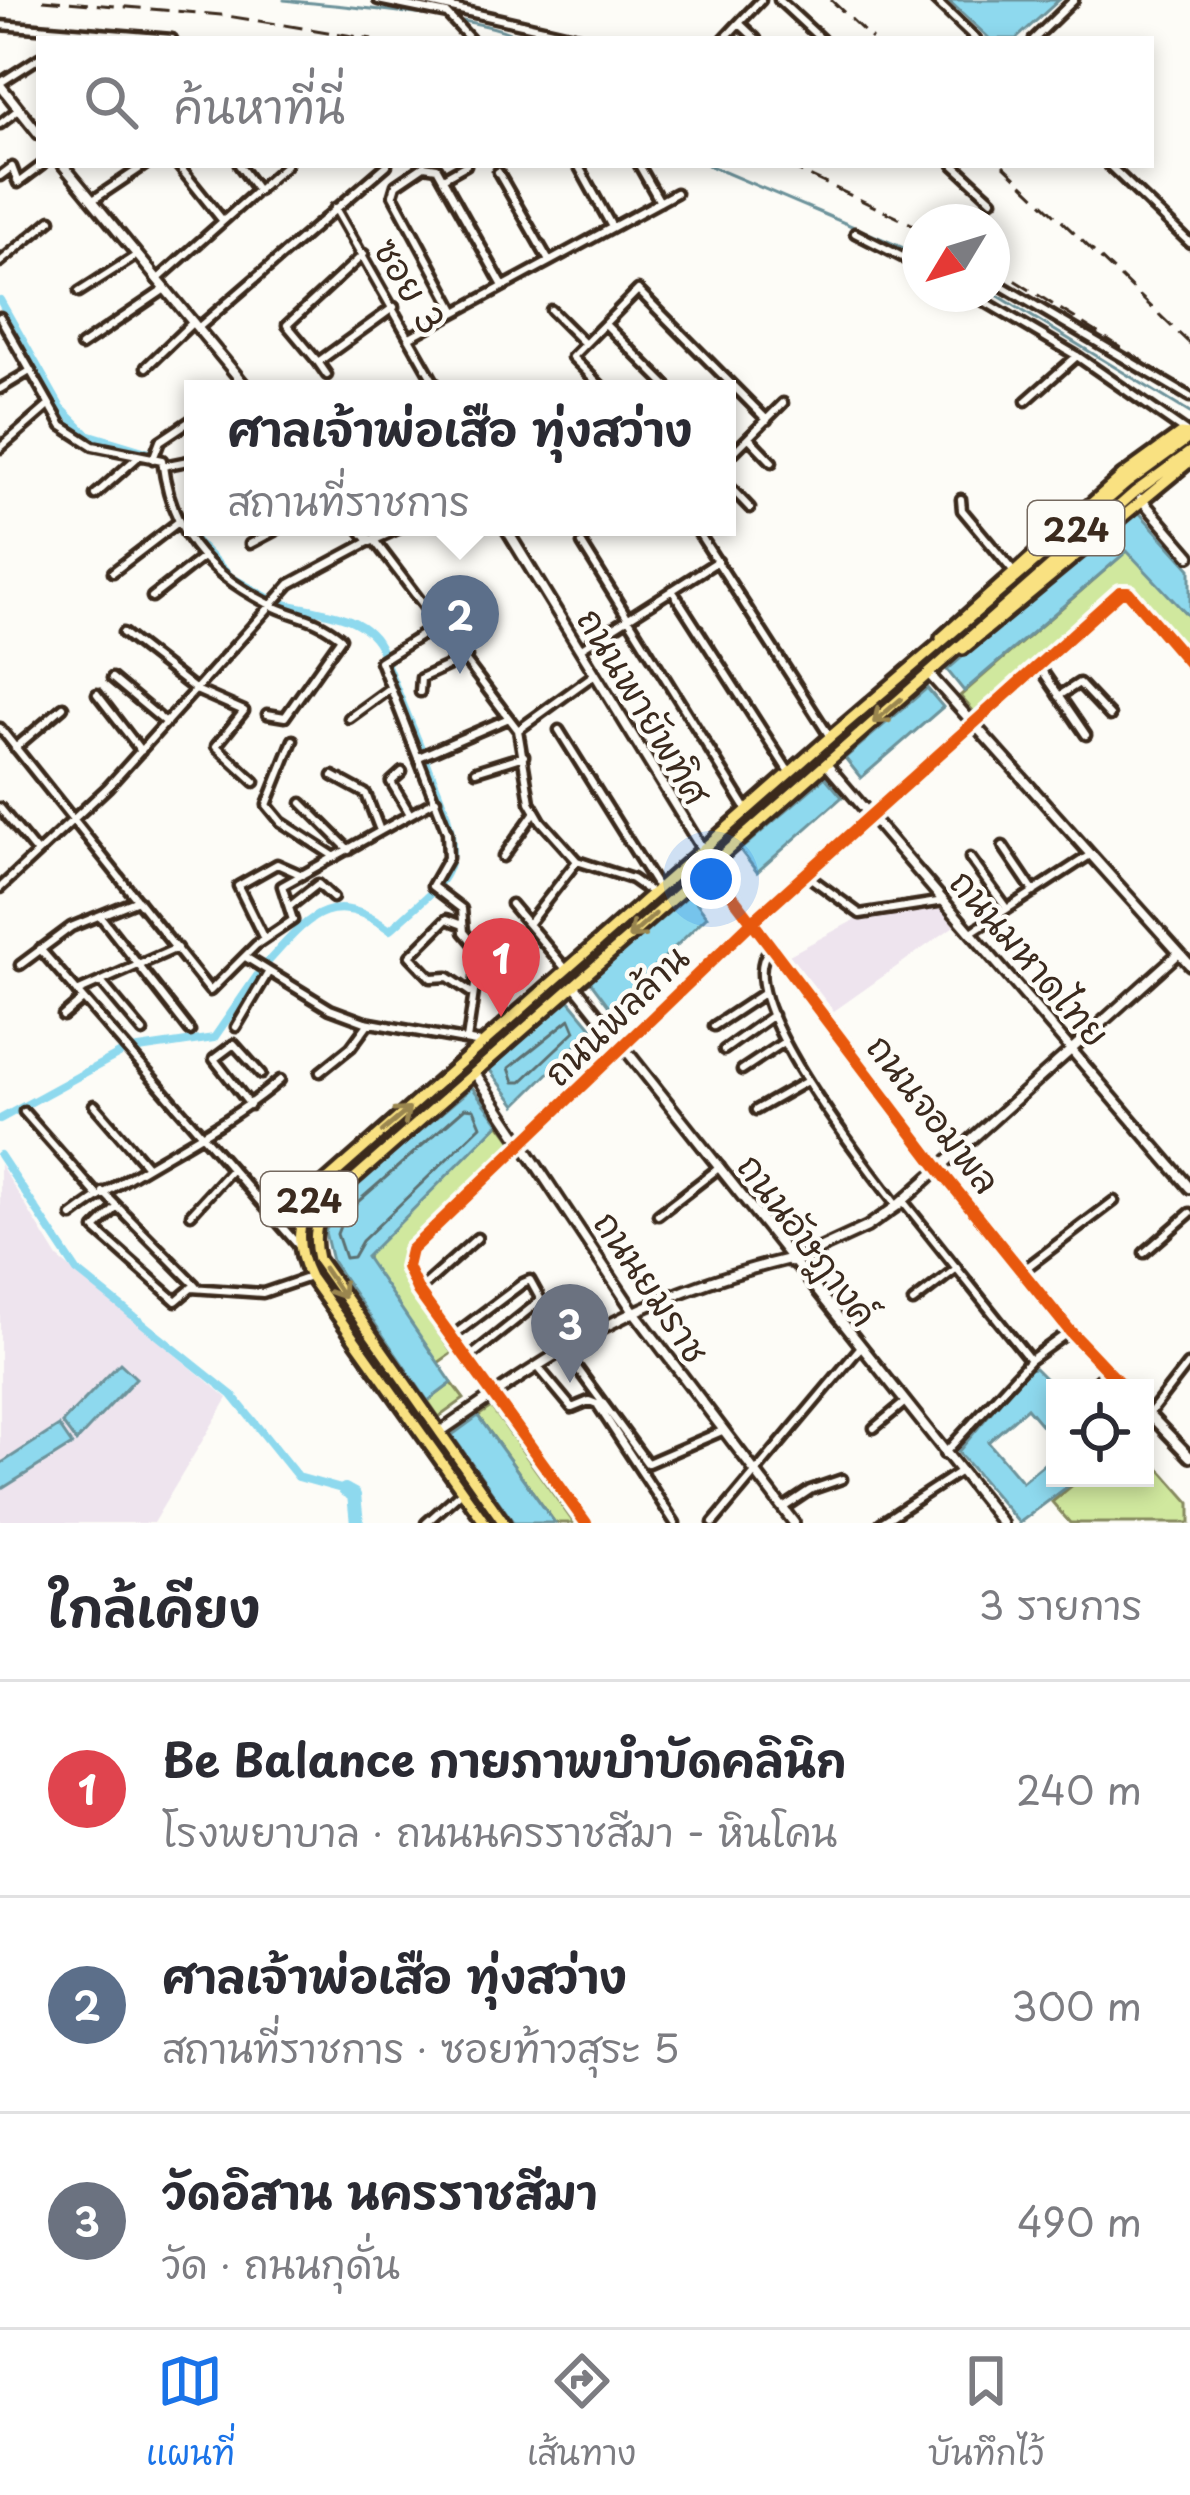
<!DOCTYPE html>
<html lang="th">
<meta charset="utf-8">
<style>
body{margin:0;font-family:"Playpen Sans","Playpen Sans Thai",sans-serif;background:#f2f2f3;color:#2b2b33}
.controls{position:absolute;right:36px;bottom:36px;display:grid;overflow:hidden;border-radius:0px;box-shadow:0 6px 18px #0003}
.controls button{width:108px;height:108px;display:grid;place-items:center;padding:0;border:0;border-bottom:3px solid #e1e1e2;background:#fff;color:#2b2b33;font:60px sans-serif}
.compass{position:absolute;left:902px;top:204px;width:108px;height:108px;border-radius:50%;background:#fff;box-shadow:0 6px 18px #0003;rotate:232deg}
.you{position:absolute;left:711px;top:879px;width:42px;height:42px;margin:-30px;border:9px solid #fff;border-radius:50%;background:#1a73e8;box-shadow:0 0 0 18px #1a73e833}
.badge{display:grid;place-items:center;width:78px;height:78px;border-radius:50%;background:#1a73e8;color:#fff;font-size:39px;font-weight:700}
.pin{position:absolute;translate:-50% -99px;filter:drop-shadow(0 3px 6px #0008)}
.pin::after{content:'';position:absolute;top:63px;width:42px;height:36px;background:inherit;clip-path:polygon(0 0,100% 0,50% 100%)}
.popup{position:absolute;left:184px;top:380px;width:552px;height:156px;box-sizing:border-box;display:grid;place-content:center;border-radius:0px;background:#fff;filter:drop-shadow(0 3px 9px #0005);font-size:39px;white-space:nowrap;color:#7c7c81}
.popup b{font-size:45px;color:#2b2b33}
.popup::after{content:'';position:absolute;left:50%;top:100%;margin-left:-24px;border:24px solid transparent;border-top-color:#fff}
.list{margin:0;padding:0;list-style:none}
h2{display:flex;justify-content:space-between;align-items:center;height:156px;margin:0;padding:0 48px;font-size:51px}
h2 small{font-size:39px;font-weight:400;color:#7c7c81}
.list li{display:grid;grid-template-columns:78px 1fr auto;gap:36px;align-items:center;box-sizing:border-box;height:216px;padding:0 48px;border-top:3px solid #e1e1e2}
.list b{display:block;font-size:45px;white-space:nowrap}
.list p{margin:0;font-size:39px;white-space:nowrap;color:#7c7c81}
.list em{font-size:39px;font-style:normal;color:#7c7c81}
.icon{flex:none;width:66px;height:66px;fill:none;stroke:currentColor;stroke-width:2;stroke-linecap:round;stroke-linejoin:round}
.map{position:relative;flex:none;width:1190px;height:1523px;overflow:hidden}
.search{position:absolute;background:#fff;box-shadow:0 6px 18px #0003;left:36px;right:36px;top:36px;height:132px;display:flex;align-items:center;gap:30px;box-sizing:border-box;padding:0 42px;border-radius:0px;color:#7c7c81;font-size:45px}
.sheet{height:804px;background:#fff}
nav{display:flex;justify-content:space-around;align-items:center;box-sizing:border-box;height:168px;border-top:3px solid #e1e1e2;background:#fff;font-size:33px;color:#7c7c81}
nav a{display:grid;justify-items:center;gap:6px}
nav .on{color:#1a73e8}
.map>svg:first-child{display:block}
.built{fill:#eee4ee}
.green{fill:#d0e89e;stroke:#86895e;stroke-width:3}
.water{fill:#8ed9ee;stroke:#6d939b;stroke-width:3}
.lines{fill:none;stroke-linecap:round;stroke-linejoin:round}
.shore{stroke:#5c7071;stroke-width:3}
.stream{stroke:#6d939b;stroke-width:3}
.canal{stroke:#8ed9ee;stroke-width:8}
.river{stroke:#8ed9ee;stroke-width:14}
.street-casing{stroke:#3b2a1e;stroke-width:15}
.secondary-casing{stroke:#3b2a1e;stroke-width:16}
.primary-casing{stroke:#3b2a1e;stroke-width:18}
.street{stroke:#fdfcf7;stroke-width:6}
.secondary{stroke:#fdfcf7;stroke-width:8}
.primary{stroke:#f9e181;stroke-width:9}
.rail{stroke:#3b2a1e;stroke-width:3;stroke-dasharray:18 9;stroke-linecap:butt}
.cycleway-casing{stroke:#fdfcf7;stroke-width:20}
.cycleway{stroke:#e8590c;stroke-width:12}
.oneway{stroke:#9a8650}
.labels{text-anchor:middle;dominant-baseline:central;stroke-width:9;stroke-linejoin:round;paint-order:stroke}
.shield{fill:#fdfcf7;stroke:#75695f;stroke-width:3}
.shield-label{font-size:33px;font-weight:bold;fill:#3b2a1e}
.street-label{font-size:36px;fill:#3b2a1e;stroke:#fdfcf7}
</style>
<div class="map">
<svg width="1190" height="1523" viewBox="0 0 1190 1523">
<rect width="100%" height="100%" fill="#fdfcf7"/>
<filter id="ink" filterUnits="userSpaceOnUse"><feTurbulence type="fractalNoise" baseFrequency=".00833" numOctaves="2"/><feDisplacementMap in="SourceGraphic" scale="24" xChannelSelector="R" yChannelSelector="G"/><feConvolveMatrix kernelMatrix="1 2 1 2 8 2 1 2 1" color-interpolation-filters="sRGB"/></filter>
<g filter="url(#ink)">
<!-- built -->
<path class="built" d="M941,904l16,20 -123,87 -45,-56 73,-39z
M0,1164l58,94 170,140 -75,125h-153z"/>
<!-- green -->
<path class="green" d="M1127,551h5l58,67v39l-64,-70 -151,126 -15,-17z
M499,1123l14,19 -111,111 7,38 43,62 -14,10 -70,-98 -1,-11z
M452,1383l12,16 -25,18 -11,-16z
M491,1407l83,116h-19l-77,-107z
M1145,1452l45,51v20h-120l-18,-21 29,-24h64z"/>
<!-- water -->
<path class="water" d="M948,0h111l-43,39h-26z
M1135,508l55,61v49l-63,-67 -163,140 -17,-21z
M927,688l16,19 -82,71 -16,-20z
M825,777l17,20 -85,75 -17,-22z
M690,894l17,22 -96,93 -21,-28z
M569,1000l24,29 -77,76 -27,-36z
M472,1087l27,36 -133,134 86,126 -24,18 -96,-140 -7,-29 16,-34z
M120,1363l16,15 -60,64 -14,-19z
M1035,1368l20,20v53l-28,-33 -39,34 34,40 33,-27v23h24l-60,45 -61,-71 69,-83z
M478,1416l77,107h-41l-62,-88z
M59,1426l13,19 -72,45v-26z"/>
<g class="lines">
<!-- shore -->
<path class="shore" d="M570,1019l5,12 -54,51h-7l-5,-14z
M465,1108l9,1 7,17 -119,115 -9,16 -8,1 -8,-24 8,-21z"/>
<!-- stream -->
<path class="stream" d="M284,0c40,5 215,17 235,39
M708,165l212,90
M992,292l198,121"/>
<!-- canal -->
<path class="canal" d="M0,300l61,108 26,26 66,20
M190,535l41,42 41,23
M277,602c38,10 90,10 105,49
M384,658l39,95
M425,757c13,39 45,91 14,127
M264,966c43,-46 64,-81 126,-36l41,-37
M132,1050l82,-12 47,-68
M0,1119l121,-66
M0,1155l77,116 155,124 66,82 47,13"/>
<!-- river -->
<path class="river" d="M345,1490l9,5 3,28"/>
<!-- street casing -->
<g class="street-casing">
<path id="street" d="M378,0l69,14 23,25
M417,0l170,39
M779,0l42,39
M935,0l41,39
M739,23l22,-23
M0,25l172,14
M724,39l15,-16 17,16
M1034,39l40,-39
M0,83l39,-25
M0,124l19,-15
M178,165l45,56
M239,165l19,26
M578,165l34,62
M639,165l21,37
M954,165l38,35
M1109,165l81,78
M498,172l51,89
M0,176l12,-9 6,16 24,-18
M443,178l23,-13
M93,200l52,-35
M335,208l103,181
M855,233l65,33
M364,254l-77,71 31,37 76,-55
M0,262l51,-42
M157,280l129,-115
M992,280l198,117
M79,292l58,-37
M972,294l105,62 109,76
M551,310l34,34
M456,312l-63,-117 3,-10 28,-19 13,2 66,118
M0,317l62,109 31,20 69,14c9,71 41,110 105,143 29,16 44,11 74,35l-56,79 -18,-3
M605,324l65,65
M198,328l189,-163
M410,337l266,-144
M81,346l84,-57
M318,362l9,13
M146,367l47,-45
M0,389l30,-18
M604,389l-32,-32 66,-67 129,130
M1026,401l51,-45
M749,438l23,24
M0,448l47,-41
M153,459l7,-18 33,-22
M727,459l56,-56
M163,466l30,-6
M727,484l23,24
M95,495l44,-39
M961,499l1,11 50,60
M695,527l135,210
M374,540l144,190 12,72 11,19 36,40 55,18 20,14
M250,544l32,-17
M582,544l165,266
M113,572l64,-49
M672,590l117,182
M152,597l51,-40
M441,623l-61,38 67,171 1,26 -16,28 30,23 2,23 16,19 -13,89
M123,633l73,57 48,21 -28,35 39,36
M580,649l138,-88
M1045,675l41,60
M112,678l54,45
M420,692l1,-14 46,-21
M97,694l44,57
M1059,696l20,-13 31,33
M349,718l40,-29
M0,728l210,263 46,-46 37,-25 -11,-34 154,-86
M518,730l77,-56
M559,730l99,158
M293,740l-26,65 14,17 54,35
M15,748l48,-41
M419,757l90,-39
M476,771l48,-15
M402,772l-11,10 19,32
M333,776l33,18 13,34
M302,803l47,47
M0,808l37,45
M1003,846l31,46
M503,857l32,-45
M970,858l37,51
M804,873l56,41 84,-13
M0,888l108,-101 182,-203 80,-43
M511,904l54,64
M289,907l29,-23 15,14
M101,917l89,114
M529,923l48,-62
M463,925l-16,-6 -37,37 21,22 17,-1 25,17
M973,931l117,-76
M264,939l-26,-53 39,-22 25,11
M40,949l258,296
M770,949c-43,43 96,216 127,257
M247,958l83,51 35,13 116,21
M20,965l51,-38 67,-27
M101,982l42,50
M77,992l100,-44
M63,1016l20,-17
M714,1026l50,-33
M236,1027l32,-54
M724,1050l49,-35
M742,1070l42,-28
M320,1072l31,-25 17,-23
M94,1105l52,60
M250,1105l-36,-46 20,-15 27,30
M756,1110l51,-29
M24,1112l74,84
M103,1192l92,93 -19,16 -81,-72 22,-22
M903,1201l127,159 40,-29
M191,1214l40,-44
M658,1215l62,-48
M72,1216c67,-51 145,-82 208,-136
M1144,1253l46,-40
M1022,1271l92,-70
M191,1288l72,5 47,-16
M418,1291l59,-53
M913,1302l44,-34
M450,1338l73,-55 7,-3 11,20 -75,60
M564,1350l83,113
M537,1366l35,42 17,-7 8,3 78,119
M1089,1388l19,-17
M1149,1414l38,-49
M874,1428l30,-25
M944,1454l86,-94
M648,1463l74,-32
M783,1508l27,-18 32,-11
M426,1523l36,-32
M713,1523l146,-174
M881,1523l78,-51"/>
</g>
<!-- secondary casing -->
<g class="secondary-casing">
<path id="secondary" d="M0,85l39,49
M63,165l185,224
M1141,499l49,57
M359,527l11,14 31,-14
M505,527l197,322
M929,674l261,291
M826,764l364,424
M709,865l231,305 130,161 54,57
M575,986l427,537
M475,1073l157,236 162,214
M791,1262l76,-35 30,-21 282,-253
M1145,1410l45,47
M440,1432c123,-86 200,-137 349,-173
M586,1523l-168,-232 -11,-24 4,-17 339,-326 370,-332h8l62,72"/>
</g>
<!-- primary casing -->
<g class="primary-casing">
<path id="primary" d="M941,638l181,-162 58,-42 10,1
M963,649l227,-188
M485,1523l-175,-246c-15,-30 -14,-56 4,-85l516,-455 297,-254 63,-46
M504,1523l-186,-264c-6,-24 -2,-39 12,-59l805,-708 55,-40"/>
</g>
<!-- street -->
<use href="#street" class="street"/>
<!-- secondary -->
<use href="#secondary" class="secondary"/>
<!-- primary -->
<use href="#primary" class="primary"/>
<!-- rail -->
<path class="rail" d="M43,0l178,15 151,24
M831,0l41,39
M786,165l134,63
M1003,165l187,179
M992,266l198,125"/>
<!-- cycleway casing -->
<g class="cycleway-casing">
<path id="cycleway" d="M709,865l231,305 130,161 54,57
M586,1523l-168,-232 -11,-24 4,-17 339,-326 370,-332h8l62,72"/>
</g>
<!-- cycleway -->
<use href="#cycleway" class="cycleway"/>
</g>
<!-- one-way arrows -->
<defs><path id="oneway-shaft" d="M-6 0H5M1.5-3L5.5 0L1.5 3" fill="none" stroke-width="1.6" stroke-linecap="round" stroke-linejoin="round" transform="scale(3)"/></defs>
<g class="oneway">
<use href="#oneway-shaft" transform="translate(887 711) rotate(139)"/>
<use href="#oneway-shaft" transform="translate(642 926) rotate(138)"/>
<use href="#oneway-shaft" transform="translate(396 1120) rotate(-40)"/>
<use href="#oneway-shaft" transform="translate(334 1283) rotate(56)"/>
</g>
</g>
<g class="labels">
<!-- shield labels -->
<g class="shield">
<rect x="1028" y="501" width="96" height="54" rx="9"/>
<rect x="261" y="1172" width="96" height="54" rx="9"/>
</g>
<g class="shield-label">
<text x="1076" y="528">224</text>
<text x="309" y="1199">224</text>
</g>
<!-- street labels -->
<g class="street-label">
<text transform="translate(411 285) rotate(60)">ซอย 3</text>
<text transform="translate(645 705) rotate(59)">ถนนพายัพทิศ</text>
<text transform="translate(1031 957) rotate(49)">ถนนมหาดไทย</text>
<text transform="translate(615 1014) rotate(-44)">ถนนพลล้าน</text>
<text transform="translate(935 1113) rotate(52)">ถนนจอมพล</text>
<text transform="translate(809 1239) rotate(53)">ถนนอัษฎางค์</text>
<text transform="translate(653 1286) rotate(56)">ถนนยมราช</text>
</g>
</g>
</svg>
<div class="controls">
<button><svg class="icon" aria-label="locate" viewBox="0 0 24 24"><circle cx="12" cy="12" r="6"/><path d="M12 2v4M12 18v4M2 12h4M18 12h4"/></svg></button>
</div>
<svg class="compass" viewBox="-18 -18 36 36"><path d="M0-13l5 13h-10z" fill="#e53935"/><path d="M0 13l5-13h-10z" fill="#7c7c81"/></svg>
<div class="you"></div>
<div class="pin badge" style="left:501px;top:1017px;background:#e0444e">1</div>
<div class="pin badge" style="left:460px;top:674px;background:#5c6f8a">2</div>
<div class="popup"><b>ศาลเจ้าพ่อเสือ ทุ่งสว่าง</b>สถานที่ราชการ</div>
<div class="pin badge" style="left:570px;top:1383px;background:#6b7280">3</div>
<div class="search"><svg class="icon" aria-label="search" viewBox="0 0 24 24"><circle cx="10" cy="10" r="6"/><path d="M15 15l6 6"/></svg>ค้นหาที่นี่</div>
</div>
<section class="sheet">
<h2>ใกล้เคียง<small>3 รายการ</small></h2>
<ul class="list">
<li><span class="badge" style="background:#e0444e">1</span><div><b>Be Balance กายภาพบำบัดคลินิก</b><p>โรงพยาบาล · ถนนนครราชสีมา - หินโคน</p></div><em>240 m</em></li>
<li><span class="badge" style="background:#5c6f8a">2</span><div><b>ศาลเจ้าพ่อเสือ ทุ่งสว่าง</b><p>สถานที่ราชการ · ซอยท้าวสุระ 5</p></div><em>300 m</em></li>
<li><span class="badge" style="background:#6b7280">3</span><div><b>วัดอิสาน นครราชสีมา</b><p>วัด · ถนนกุดั่น</p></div><em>490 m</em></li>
</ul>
</section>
<nav>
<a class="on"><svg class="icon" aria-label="map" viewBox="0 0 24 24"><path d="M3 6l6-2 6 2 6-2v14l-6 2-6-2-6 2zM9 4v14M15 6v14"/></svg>แผนที่</a>
<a><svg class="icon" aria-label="directions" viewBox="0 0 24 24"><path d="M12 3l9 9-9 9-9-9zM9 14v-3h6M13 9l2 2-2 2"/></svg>เส้นทาง</a>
<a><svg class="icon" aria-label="saved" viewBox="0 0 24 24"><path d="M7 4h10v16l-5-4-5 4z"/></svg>บันทึกไว้</a>
</nav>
